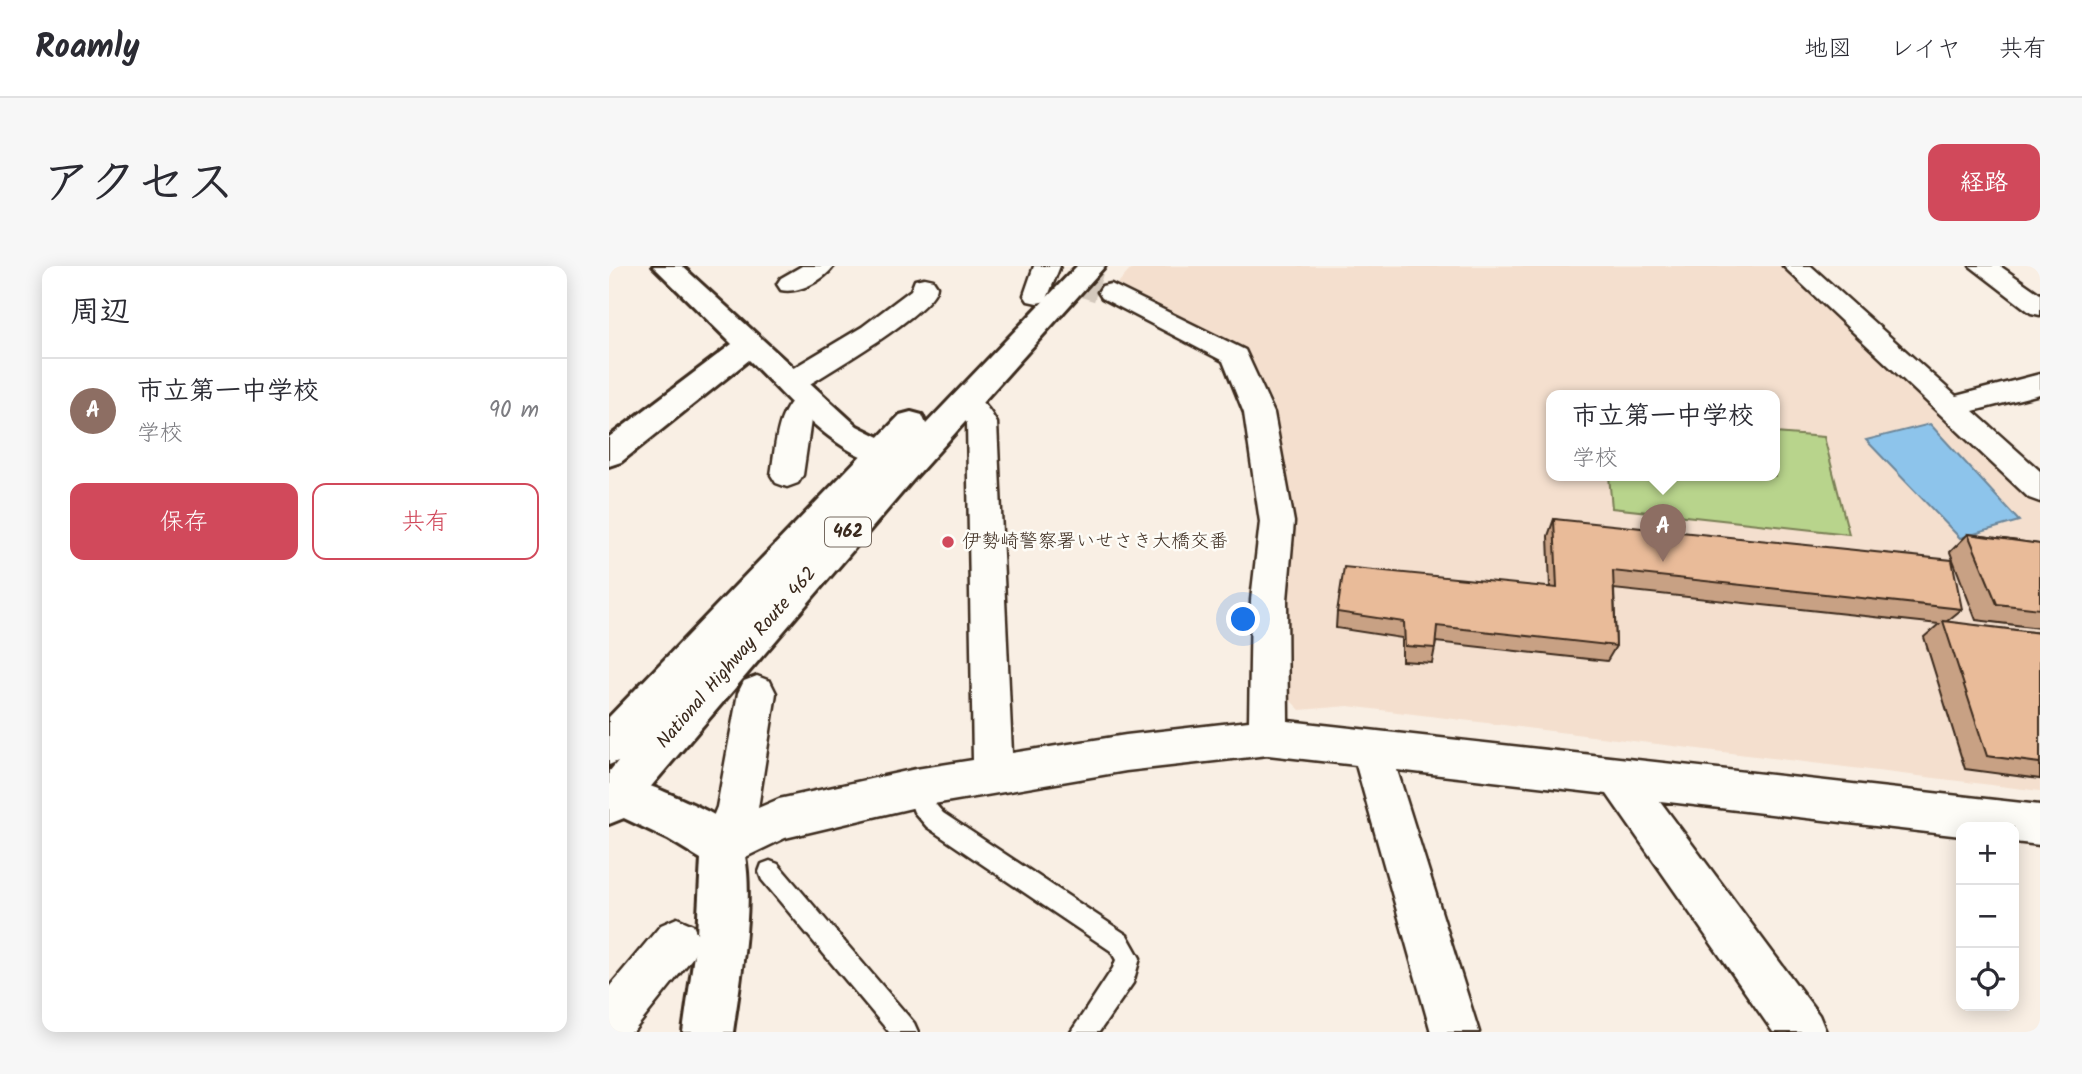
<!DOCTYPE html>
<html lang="ja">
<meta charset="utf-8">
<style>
body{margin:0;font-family:Kalam,"Klee One",sans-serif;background:#f7f7f7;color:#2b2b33}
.controls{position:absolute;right:21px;bottom:21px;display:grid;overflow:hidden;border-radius:14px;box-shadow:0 4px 18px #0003}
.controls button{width:63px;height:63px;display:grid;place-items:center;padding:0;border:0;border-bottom:2px solid #e1e1e2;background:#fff;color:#2b2b33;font:35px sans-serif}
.you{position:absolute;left:635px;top:354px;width:24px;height:24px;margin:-18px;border:5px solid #fff;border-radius:50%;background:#1a73e8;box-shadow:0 0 0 10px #1a73e833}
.badge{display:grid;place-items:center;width:46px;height:46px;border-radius:50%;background:#d1495b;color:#fff;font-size:23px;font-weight:700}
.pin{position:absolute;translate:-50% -58px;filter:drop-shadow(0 2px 4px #0008)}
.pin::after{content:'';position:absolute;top:37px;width:24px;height:21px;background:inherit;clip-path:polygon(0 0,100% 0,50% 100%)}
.popup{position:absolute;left:937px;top:124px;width:234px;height:91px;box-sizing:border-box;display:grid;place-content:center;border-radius:14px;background:#fff;filter:drop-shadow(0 2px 5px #0005);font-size:23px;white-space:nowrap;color:#7c7c81}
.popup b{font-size:26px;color:#2b2b33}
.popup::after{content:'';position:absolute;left:50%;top:100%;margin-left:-14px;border:14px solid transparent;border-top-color:#fff}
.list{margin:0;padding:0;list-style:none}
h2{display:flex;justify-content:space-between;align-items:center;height:91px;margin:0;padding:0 28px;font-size:30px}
h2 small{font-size:23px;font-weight:400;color:#7c7c81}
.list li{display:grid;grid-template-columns:46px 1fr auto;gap:21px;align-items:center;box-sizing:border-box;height:105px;padding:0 28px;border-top:2px solid #e1e1e2}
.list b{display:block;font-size:26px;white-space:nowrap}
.list p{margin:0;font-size:23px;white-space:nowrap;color:#7c7c81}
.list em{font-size:23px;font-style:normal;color:#7c7c81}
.actions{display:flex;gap:14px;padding:21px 28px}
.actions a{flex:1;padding:16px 0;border:2px solid #d1495b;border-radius:14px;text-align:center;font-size:24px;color:#d1495b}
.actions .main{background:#d1495b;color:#fff}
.icon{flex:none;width:38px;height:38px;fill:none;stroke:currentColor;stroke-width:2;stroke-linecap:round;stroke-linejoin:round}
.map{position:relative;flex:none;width:1431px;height:766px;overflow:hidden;border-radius:14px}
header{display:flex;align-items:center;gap:42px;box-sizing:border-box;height:98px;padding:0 35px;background:#fff;border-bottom:2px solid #e1e1e2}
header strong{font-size:33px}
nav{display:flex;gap:38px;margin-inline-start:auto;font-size:24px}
.intro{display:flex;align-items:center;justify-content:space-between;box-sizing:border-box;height:168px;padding:0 42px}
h1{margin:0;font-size:49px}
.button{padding:18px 32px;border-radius:14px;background:#d1495b;color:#fff;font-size:24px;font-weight:700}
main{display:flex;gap:42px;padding:0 42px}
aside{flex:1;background:#fff;border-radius:14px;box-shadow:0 4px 18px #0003}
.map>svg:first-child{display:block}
.built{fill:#f4dfce;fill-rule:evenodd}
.green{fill:#b8d48c;stroke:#7a7f55;stroke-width:2}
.water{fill:#8dc4eb;stroke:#6c8699;stroke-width:2}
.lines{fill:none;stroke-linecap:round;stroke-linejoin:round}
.minor-tunnel{stroke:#d3c8bc;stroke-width:28;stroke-dasharray:28 14;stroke-linecap:butt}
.service-casing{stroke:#3b2a1e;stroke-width:5}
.minor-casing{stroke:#3b2a1e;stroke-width:5}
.tertiary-casing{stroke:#3b2a1e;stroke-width:6}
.trunk-casing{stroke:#3b2a1e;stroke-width:6}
.service{fill:#fdfcf7;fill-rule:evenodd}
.minor{fill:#fdfcf7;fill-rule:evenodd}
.tertiary{fill:#fdfcf7;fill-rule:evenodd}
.trunk{fill:#fdfcf7;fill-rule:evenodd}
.wall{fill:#c8a184;stroke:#3b2a1e;stroke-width:2}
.building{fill:#e9bb99;stroke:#3b2a1e;stroke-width:2}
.poi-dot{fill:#d1495b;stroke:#fdfcf7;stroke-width:2.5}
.labels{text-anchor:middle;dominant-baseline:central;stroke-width:5;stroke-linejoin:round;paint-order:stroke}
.shield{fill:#fdfcf7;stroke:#75695f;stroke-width:2}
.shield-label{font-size:18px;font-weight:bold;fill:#3b2a1e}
.poi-label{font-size:19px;fill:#3b2a1e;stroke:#fdfcf7;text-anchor:start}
.street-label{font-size:19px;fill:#3b2a1e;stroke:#fdfcf7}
</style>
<header>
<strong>Roamly</strong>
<nav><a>地図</a><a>レイヤ</a><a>共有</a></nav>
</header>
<div class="intro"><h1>アクセス</h1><a class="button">経路</a></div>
<main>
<aside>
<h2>周辺<small></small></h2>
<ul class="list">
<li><span class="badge" style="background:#8d6e63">A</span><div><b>市立第一中学校</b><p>学校</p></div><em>90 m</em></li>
</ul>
<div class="actions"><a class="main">保存</a><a>共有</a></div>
</aside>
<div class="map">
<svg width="1431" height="766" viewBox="0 0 1431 766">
<rect width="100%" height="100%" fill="#f9efe4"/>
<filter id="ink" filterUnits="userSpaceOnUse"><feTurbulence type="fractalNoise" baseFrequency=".0143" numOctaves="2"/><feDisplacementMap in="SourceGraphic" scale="14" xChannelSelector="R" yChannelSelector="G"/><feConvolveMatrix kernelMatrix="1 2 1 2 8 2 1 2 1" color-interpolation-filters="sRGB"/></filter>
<g filter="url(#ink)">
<!-- built -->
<path class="built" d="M525,0h648l258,238v287l-692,-85 -48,4 -16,-16 -1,-92 7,-80 -17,-119 -29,-55 -127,-64zM942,130h224v80h-224z"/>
<!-- green -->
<path class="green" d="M1166,167l49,4 25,97 -237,-26 -3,-32h166z"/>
<!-- water -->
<path class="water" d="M1321,158l89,97 -59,17 -94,-98z"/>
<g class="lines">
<!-- minor-tunnel -->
<path class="minor-tunnel" d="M423,0l79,26"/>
<!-- service casing -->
<g class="service-casing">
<path id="service" d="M307,512l8,3 7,18 12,14 184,122 13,23 -7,25 -34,49h-28l42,-64 3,-8 -5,-9 -184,-124 -13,-15 -9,-24 3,-7z
M161,595l8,3 136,159 4,9h-29l-127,-152 -3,-8 3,-8z"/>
</g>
<!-- minor casing -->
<g class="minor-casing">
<path id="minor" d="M193,0h32c-10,14 -36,28 -53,24l-4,-6 4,-6z
M425,0h26l-14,35 -9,2 -9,-2 -4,-6z
M1174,0h28l145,130 84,-22v20l-67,17 67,60v31l-11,-4z
M1361,0h30l40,28v21l-9,-2z
M315,12l9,2 4,6c0,24 -113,89 -137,104l-10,3 -10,-3 -4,-7 4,-7 82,-49 49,-37 4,-10z
M502,18l134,66 29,63 20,109 -7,78 1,121 752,84v40l-26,-3v-15h-53v9l-301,-35 159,214 7,17h-53l-166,-238 -210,-24 82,262h-48l-75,-267 -88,-10 -142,16 -210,36 -131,31 -64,31 -15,-6 -6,-15 17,-41 21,-114 6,-12 13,-5 13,5 6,12 -18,115 21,-9 137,-30 57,-9 -6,-337 -18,-20 5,-7c22,-6 33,9 43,27l15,330 114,-18 123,-14 2,-121 9,-78 -16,-109 -21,-52 -121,-63 -4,-6 4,-6z
M200,125l10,3 5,7 -13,19 -8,55 -5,8 -11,4 -11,-4 -5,-8c5,-29 5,-75 38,-84z
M68,652l16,7 7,16 -7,16 -60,75h-24v-45l52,-62z"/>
</g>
<!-- tertiary casing -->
<g class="tertiary-casing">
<path id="tertiary" d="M44,0h29l175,160 36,18 5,8 -5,8c-43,13 -114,-71 -144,-100l-128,102 -12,4v-29l123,-93z
M0,504c26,10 111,41 126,60 27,36 4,157 -2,202h-50l14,-98 4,-75 -33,-20 -59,-28z"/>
</g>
<!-- trunk casing -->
<g class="trunk-casing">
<path id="trunk" d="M468,0h28l-193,215 -288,337 -15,6v-52l9,-11 -9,4v-48l291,-302 11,-3 11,3 4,9z"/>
</g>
<!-- service -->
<use href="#service" class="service"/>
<!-- minor -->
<use href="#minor" class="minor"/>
<!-- tertiary -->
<use href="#tertiary" class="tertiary"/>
<!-- trunk -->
<use href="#trunk" class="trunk"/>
</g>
<!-- wall -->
<path class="wall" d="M945,253l408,90 -16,13 94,11v146l-75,-10 -41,-132 15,-13 -325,-35 2,57 -9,15 -171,-19 -4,21 -30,-2v-23l-66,-10 1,-16 213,-25 -2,-51z
M1359,268l72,10v84l-64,-8 -26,-68z"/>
<!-- building -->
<path class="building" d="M945,253l398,41 10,49 -349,-38 3,75 -179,-20 -2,22 -30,-2 -1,-24 -67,-10 7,-45 213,21z
M1359,268l72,10v65l-43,-5z
M1334,355l97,12v130l-53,-7z"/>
</g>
<!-- markers -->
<circle class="poi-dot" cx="339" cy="276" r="7"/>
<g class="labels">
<!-- shield labels -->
<rect class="shield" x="216" y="251.5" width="46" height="29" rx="5"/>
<g class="shield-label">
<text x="239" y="266">462</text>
</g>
<!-- poi labels -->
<g class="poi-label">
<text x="353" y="276">伊勢崎警察署いせさき大橋交番</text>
</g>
<!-- street labels -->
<g class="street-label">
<text transform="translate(128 392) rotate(-49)">National Highway Route 462</text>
</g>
</g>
</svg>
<div class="controls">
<button>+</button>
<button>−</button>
<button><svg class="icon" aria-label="locate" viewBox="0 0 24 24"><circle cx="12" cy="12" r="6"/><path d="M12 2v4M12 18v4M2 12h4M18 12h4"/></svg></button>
</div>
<div class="you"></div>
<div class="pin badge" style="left:1054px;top:296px;background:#8d6e63">A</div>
<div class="popup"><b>市立第一中学校</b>学校</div>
</div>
</main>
